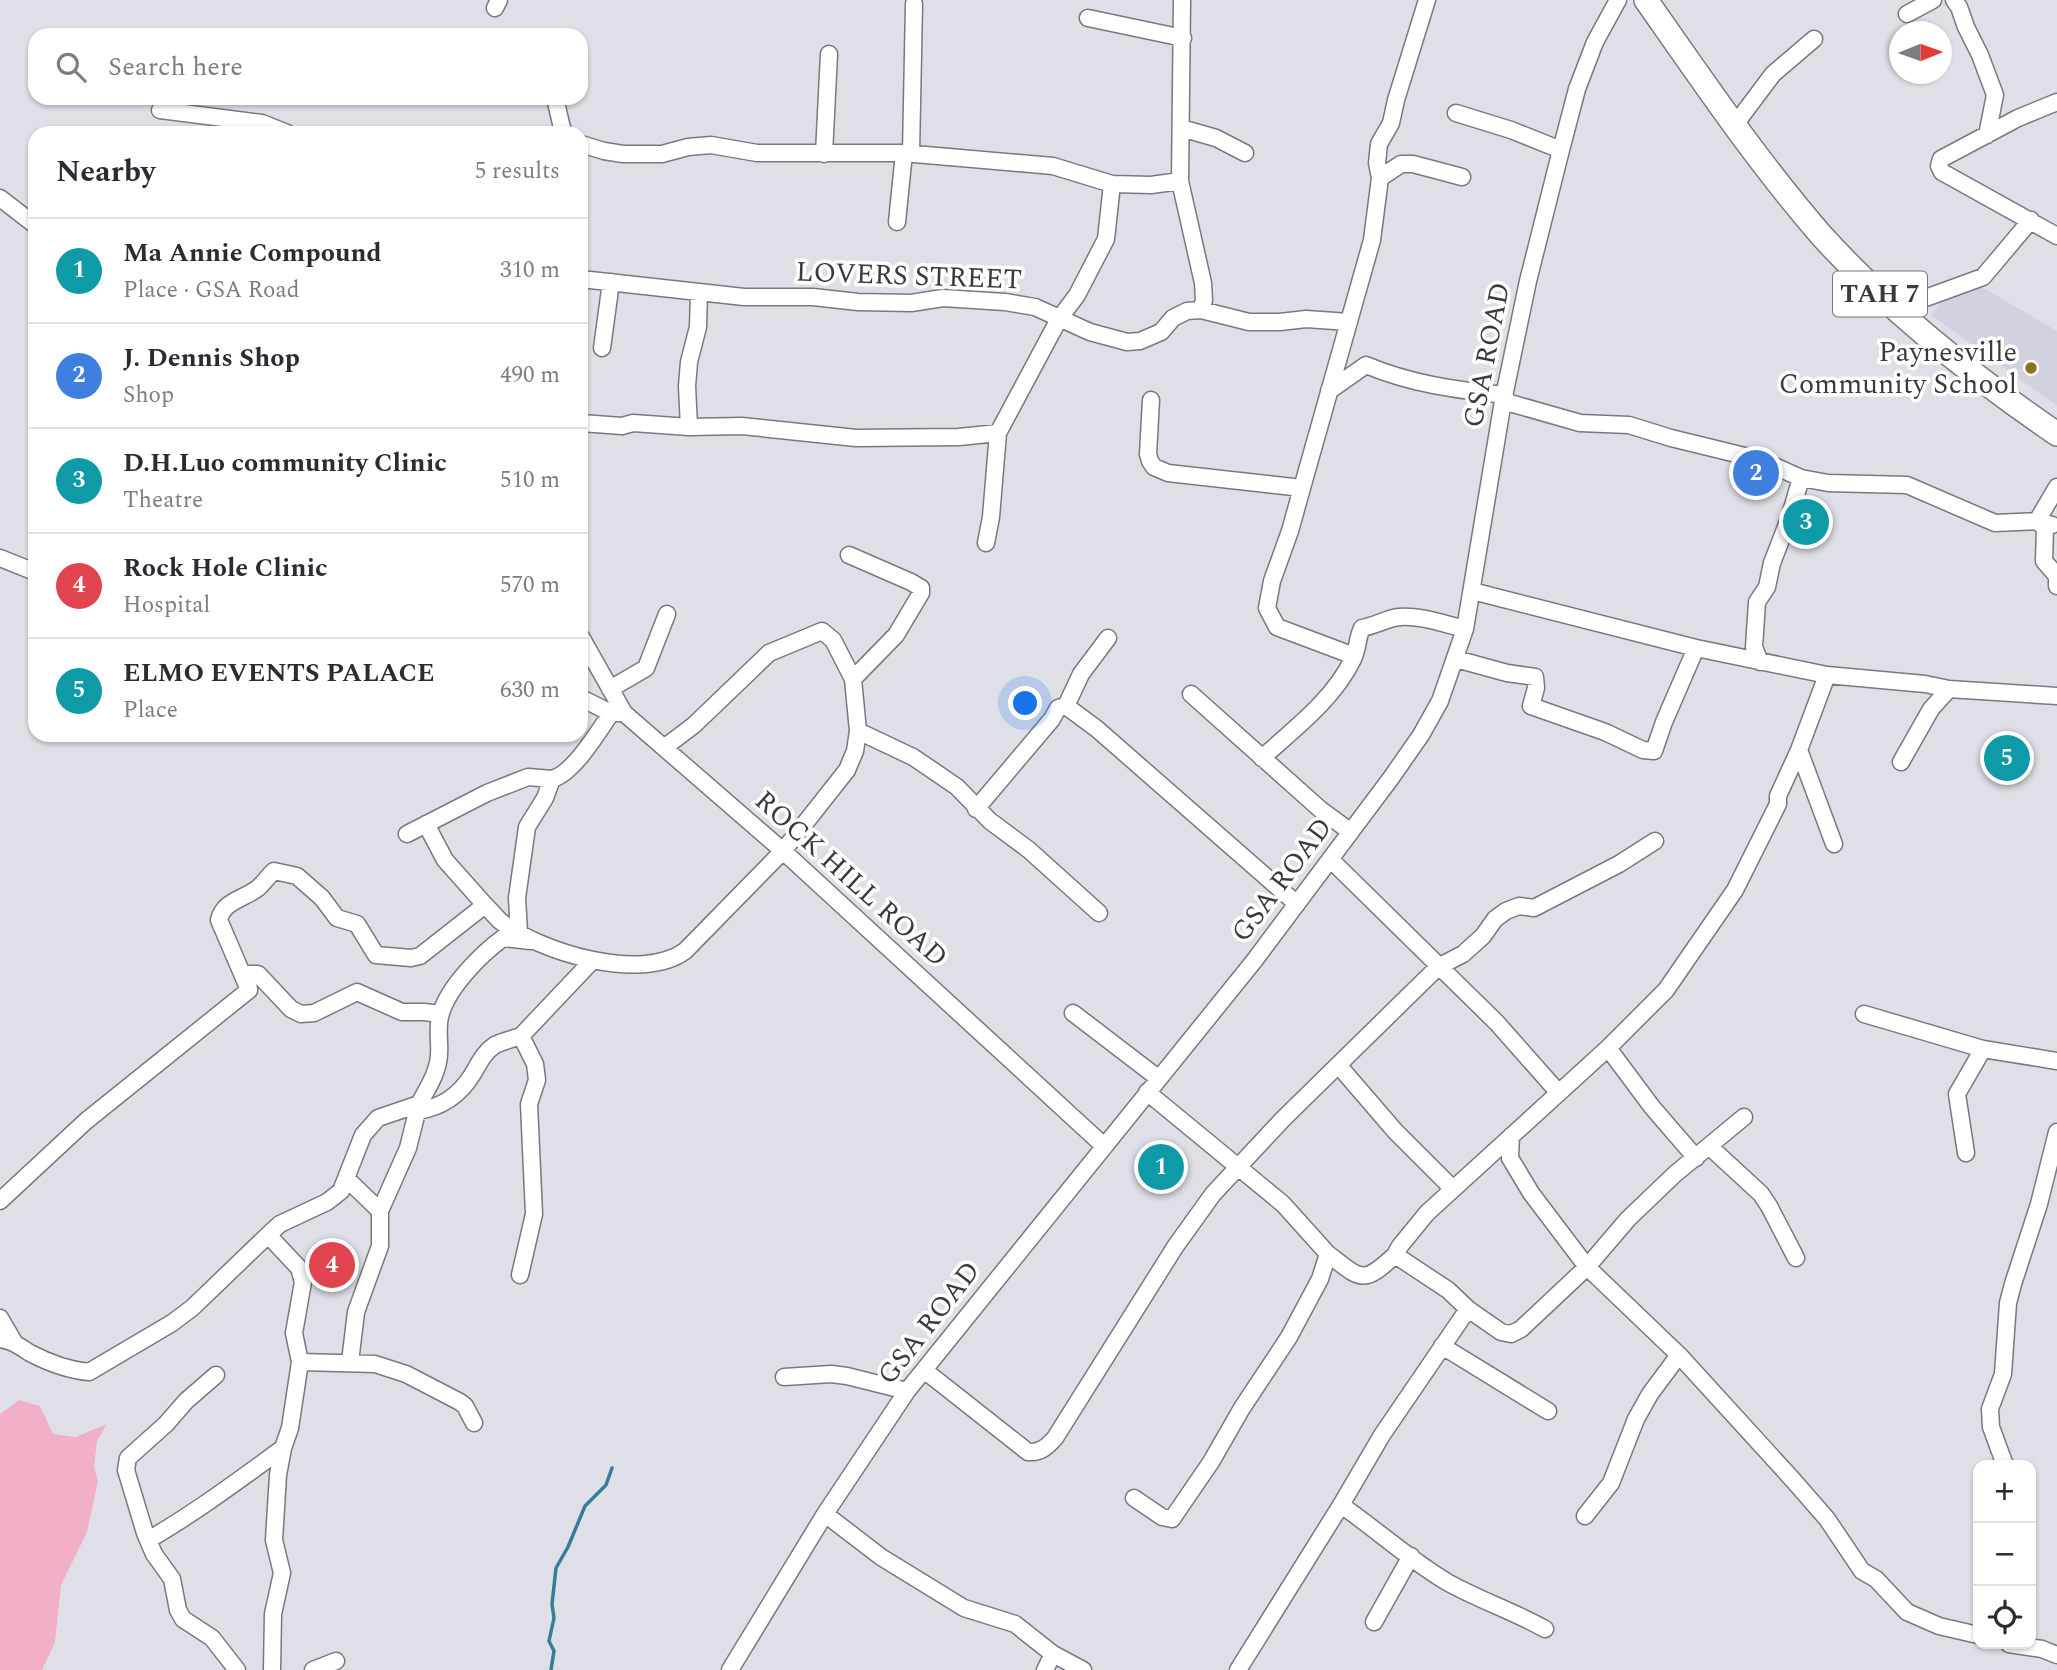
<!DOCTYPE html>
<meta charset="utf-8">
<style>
body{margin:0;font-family:Spectral,serif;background:#f2f2f3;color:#2b2b33}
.controls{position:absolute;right:21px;bottom:21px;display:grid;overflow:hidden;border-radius:14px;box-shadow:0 2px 5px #0004}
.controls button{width:63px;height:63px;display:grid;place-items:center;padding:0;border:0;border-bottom:2px solid #e1e1e2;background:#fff;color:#2b2b33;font:35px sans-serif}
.compass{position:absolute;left:1889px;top:21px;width:63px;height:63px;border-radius:50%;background:#fff;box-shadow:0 2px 5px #0004;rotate:89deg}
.you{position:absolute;left:1026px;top:704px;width:24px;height:24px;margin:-18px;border:5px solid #fff;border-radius:50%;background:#1a73e8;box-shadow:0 0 0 10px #1a73e833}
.badge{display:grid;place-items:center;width:46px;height:46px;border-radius:50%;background:#111827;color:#fff;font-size:23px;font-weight:700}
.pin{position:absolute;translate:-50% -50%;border:4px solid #fff;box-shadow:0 2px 7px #0006}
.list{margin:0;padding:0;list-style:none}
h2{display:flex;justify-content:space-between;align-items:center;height:91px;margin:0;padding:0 28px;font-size:30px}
h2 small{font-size:23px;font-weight:400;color:#7c7c81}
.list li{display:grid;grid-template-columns:46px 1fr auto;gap:21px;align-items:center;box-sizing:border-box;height:105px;padding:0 28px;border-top:2px solid #e1e1e2}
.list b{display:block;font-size:26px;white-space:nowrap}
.list p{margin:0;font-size:23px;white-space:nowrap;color:#7c7c81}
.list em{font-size:23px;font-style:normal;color:#7c7c81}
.icon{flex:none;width:38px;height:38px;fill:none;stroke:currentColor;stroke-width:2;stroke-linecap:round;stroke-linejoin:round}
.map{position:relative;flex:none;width:2057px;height:1670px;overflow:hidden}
.search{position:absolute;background:#fff;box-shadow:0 2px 5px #0004;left:28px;top:28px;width:560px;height:77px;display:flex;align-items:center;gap:18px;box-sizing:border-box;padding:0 24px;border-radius:21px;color:#7c7c81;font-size:26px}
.panel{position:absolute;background:#fff;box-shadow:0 2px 5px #0004;left:28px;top:126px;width:560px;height:616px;border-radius:21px}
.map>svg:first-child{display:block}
.built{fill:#d2d1e0}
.green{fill:#f1b0c8}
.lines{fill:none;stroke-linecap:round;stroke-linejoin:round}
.stream{stroke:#367e95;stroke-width:3.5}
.minor-casing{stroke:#78787f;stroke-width:19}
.highway-casing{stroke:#78787f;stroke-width:26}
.minor{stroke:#fff;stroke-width:16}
.highway{stroke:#fff;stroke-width:23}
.poi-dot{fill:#8b7519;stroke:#fff;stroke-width:2.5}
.labels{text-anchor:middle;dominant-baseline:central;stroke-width:7;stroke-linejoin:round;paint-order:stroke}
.shield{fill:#fff;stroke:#757477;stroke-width:2}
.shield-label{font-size:26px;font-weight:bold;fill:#3a393d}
.street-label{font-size:28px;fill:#3a393d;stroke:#fff}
.poi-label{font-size:28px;fill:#3a393d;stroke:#fff;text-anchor:end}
</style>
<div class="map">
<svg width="2057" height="1670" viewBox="0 0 2057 1670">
<rect width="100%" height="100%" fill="#dfdfe7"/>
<!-- built -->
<path class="built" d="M1980,286l77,45v75l-126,-91 17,-22z"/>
<!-- green -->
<path class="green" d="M19,1400l21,6 13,28 23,3 31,-13 -10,17 -3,26 4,14 -11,51 -26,53 -6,57 -13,28h-42v-256z"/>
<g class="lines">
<!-- stream -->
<path class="stream" d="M551,1670l3,-19 -5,-10 5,-23 -2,-14 4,-36 12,-21 17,-41 21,-21 6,-17"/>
<!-- minor casing -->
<g class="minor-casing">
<path id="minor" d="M1182,0l-2,181 23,102 1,17 -3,10
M1954,0l5,7 7,20 14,28 15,40 -8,40
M495,8l4,-8
M1907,14l26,-14
M1088,18l95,20
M555,98l7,30 3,5
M2057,102l-39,16 -77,41 -2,7 3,6 115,64
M160,110l102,13 25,10
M1456,113l55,17 50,20
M1740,118l33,-44 41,-35
M1181,128l35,10 29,15
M581,144l23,7 19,3h39l26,-7 23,-2 46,8h146l150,13 59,18 39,1 29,-4
M911,153l3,-149
M824,154l5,-100
M1380,178l21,-14h12l49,13
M0,198l35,27
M897,222l7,-69
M581,279l163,18h69l45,5 53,1 32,-5 62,4 30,5 55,25 37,10 13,-1 21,-9 12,-14 14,-7 14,-1 48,12h31l26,-3 43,3
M1909,304l74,-27 48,-57
M602,348l9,-66
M1329,391l37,-26c45,19 90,25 139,30
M1151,400l-3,54 2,7 4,6 14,6 134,15 70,-248 8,-62 -3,-15 2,-19 12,-21 5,-23 31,-100
M1503,401l77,22 49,2 42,13 90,22 40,18 27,5 79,2 88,38 42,-2 15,4
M581,423l41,3 11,-3 56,4 53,-1 114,12 103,-1 39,-4
M689,427l-2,-41 2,-24 9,-35 1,-35
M2057,487l-20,34 8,7 -1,33 13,15v10
M1302,488l-12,43 -18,50 -5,27 10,19 77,29
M986,543l5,-26 7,-84 61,-114 18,-24 29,-56 6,-55
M0,558l35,14
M1472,591l224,57 131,27 98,9 24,5 108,7
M581,637l43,76 159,138 321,295
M1456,659l51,14 28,4 1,11 -5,18 74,26 38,18 11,1 10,-29 32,-74
M1760,662l-6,-15 3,-45 10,-15 5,-24 17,-44 12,-41
M610,689l36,-21 21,-54
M1191,694l130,116 30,22
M581,698l30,15h11
M1066,706l15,-32 27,-36
M858,731l55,26 44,30 33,34 39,29 70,63
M665,747l29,-22 75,-72 53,-22 11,9 20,39
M1799,750l35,94
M1262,758c33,-30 71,-58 91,-99 5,-10 4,-21 9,-31 12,-2 26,-10 37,-11 21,-2 45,7 66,12
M1901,762l30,-53 18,-20
M976,809l76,-90 6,-11 8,-2 31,23 200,175
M426,824l19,36 40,45
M407,834l80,-41 41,-16 24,2
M1330,859l167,164 61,69
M519,932l-2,-34 10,-71 18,-29 7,-19c21,-5 47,-48 59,-66
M249,990l-30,-70c4,-19 25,-21 39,-32 6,-5 10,-12 16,-17l23,5 25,22 15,20 20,6 19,31 35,3 9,-2 65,-51c5,5 10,11 15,16 40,31 141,62 185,30l98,-100 64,-81 8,-19 3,-20 -5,-52 43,-44 25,-42v-5l-10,-6 -62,-27
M1073,1013l85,65
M1864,1014l119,35
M1608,1048l44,59 44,51
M1339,1066l56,65 58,58
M418,1111c24,-4 41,-15 54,-36 7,-11 11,-22 23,-30 8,-4 18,-6 26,-9
M1744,1117l-69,57 -47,45 -41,48 -66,62 -10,5 -10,-2 -33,-23 -20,-19 -53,-35 5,-9 27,-33 181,-165 58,-58 69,-100 43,-86v-8l21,-46 28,-75
M1511,1136l-1,22 21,35 56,74 92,88 114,125 34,39 35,52 14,8 31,33 32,14 39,9
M1710,1147l51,47 8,12 27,52
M1966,1153l-9,-59 26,-45 74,12
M347,1179l33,32v35l-24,66 -6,50
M0,1201l86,-80 163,-131 -2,-16h11l33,35 10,5 13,-1 43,-21 45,20h22l16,2
M380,1211l28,-63 11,-44
M1328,1254c33,25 34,32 67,1
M520,1275l14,-61 -5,-110 8,-24 -2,-16 -14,-28 72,-76
M0,1318l14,24
M0,1339c13,2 19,7 30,14 19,10 37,17 59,19l83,-49 20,-15 76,-73
M1442,1346l106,65
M300,1362l75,2 31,10 54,28 5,4 9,17
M924,1370l104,82c12,1 19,-5 27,-14l120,-191 38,-53 70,-75 155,-152 25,-13 20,-18 12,-17 11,-8 13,-5 15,2 85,-44 36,-23
M216,1375l-30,26 -20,23 -38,34 -2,12 19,63 9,21 18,25 6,31 5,9 29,19 25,32
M784,1377l47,-3 16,2 60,15
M2005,1465l-14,-38 -1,-18 13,-35 5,-71 5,-19 26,-80 18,-72
M1134,1498l28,19 10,2 39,-57 31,-54 47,-71 31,-58 8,-25 -45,-50 -136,-112
M1341,1505c36,25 69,55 106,77 32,18 66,29 98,47
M825,1514l56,43 83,51 51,16 38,30
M1585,1516l26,-33 25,-64 14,-25 29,-39
M148,1540c47,-27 91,-60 135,-92
M1374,1622l37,-66
M2009,1644l33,5 15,6
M272,1670l1,-56 9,-41 -8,-33 4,-65 5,-27 7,-20 10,-66 -6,-29 9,-51 -4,-14 -31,-33 12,-11 47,-22 14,-11 22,-56 15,-17 41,-14c8,-15 19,-31 20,-49 1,-13 -2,-25 1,-38 6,-28 41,-63 63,-79l27,3
M313,1670l23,-9
M730,1670l95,-156 82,-123 347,-430 137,-183 30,-43 19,-34 25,-72 38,-228 25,-120 33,-131 16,-61 18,-47 23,-42
M1045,1670l8,-16 30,16
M1238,1670l103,-165 41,-70 86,-126"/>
</g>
<!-- highway casing -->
<g class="highway-casing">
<path id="highway" d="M1646,0c56,80 111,161 175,235 69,76 151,141 236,199"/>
</g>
<!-- minor -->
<use href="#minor" class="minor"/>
<!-- highway -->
<use href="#highway" class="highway"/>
</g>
<!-- markers -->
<circle class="poi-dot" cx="2031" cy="368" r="7"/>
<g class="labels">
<!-- shield labels -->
<rect class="shield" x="1833" y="271.5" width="94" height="45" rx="5"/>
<g class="shield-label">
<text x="1880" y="294">TAH 7</text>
</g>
<!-- street labels -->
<g class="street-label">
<text transform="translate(909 276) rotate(2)">LOVERS STREET</text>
<text transform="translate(1487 355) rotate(-79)">GSA ROAD</text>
<text transform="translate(851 879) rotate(42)">ROCK HILL ROAD</text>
<text transform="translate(1282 880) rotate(-53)">GSA ROAD</text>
<text transform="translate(929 1323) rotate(-52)">GSA ROAD</text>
</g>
<!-- poi labels -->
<g class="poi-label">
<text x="2017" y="352">Paynesville<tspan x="2017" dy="32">Community School</tspan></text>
</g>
</g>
</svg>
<div class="controls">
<button>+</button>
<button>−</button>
<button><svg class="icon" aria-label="locate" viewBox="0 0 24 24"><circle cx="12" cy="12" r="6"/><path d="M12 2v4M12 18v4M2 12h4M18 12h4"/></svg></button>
</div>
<svg class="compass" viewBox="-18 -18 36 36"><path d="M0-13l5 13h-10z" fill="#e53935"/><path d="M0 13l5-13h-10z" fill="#7c7c81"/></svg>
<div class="you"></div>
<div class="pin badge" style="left:1161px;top:1167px;background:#0f9aa8">1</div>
<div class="pin badge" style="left:1756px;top:473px;background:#3f7fe0">2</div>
<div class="pin badge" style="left:1806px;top:522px;background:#0f9aa8">3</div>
<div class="pin badge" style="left:332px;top:1265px;background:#e0444e">4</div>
<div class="pin badge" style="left:2007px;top:758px;background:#0f9aa8">5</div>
<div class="search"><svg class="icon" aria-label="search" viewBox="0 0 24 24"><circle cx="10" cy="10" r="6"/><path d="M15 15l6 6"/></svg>Search here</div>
<section class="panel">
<h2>Nearby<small>5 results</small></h2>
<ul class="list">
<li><span class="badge" style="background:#0f9aa8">1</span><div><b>Ma Annie Compound</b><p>Place · GSA Road</p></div><em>310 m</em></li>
<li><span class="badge" style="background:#3f7fe0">2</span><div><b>J. Dennis Shop</b><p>Shop</p></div><em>490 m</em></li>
<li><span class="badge" style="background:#0f9aa8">3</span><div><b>D.H.Luo community Clinic</b><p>Theatre</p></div><em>510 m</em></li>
<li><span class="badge" style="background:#e0444e">4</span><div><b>Rock Hole Clinic</b><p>Hospital</p></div><em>570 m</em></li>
<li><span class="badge" style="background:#0f9aa8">5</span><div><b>ELMO EVENTS PALACE</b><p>Place</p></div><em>630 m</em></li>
</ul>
</section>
</div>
